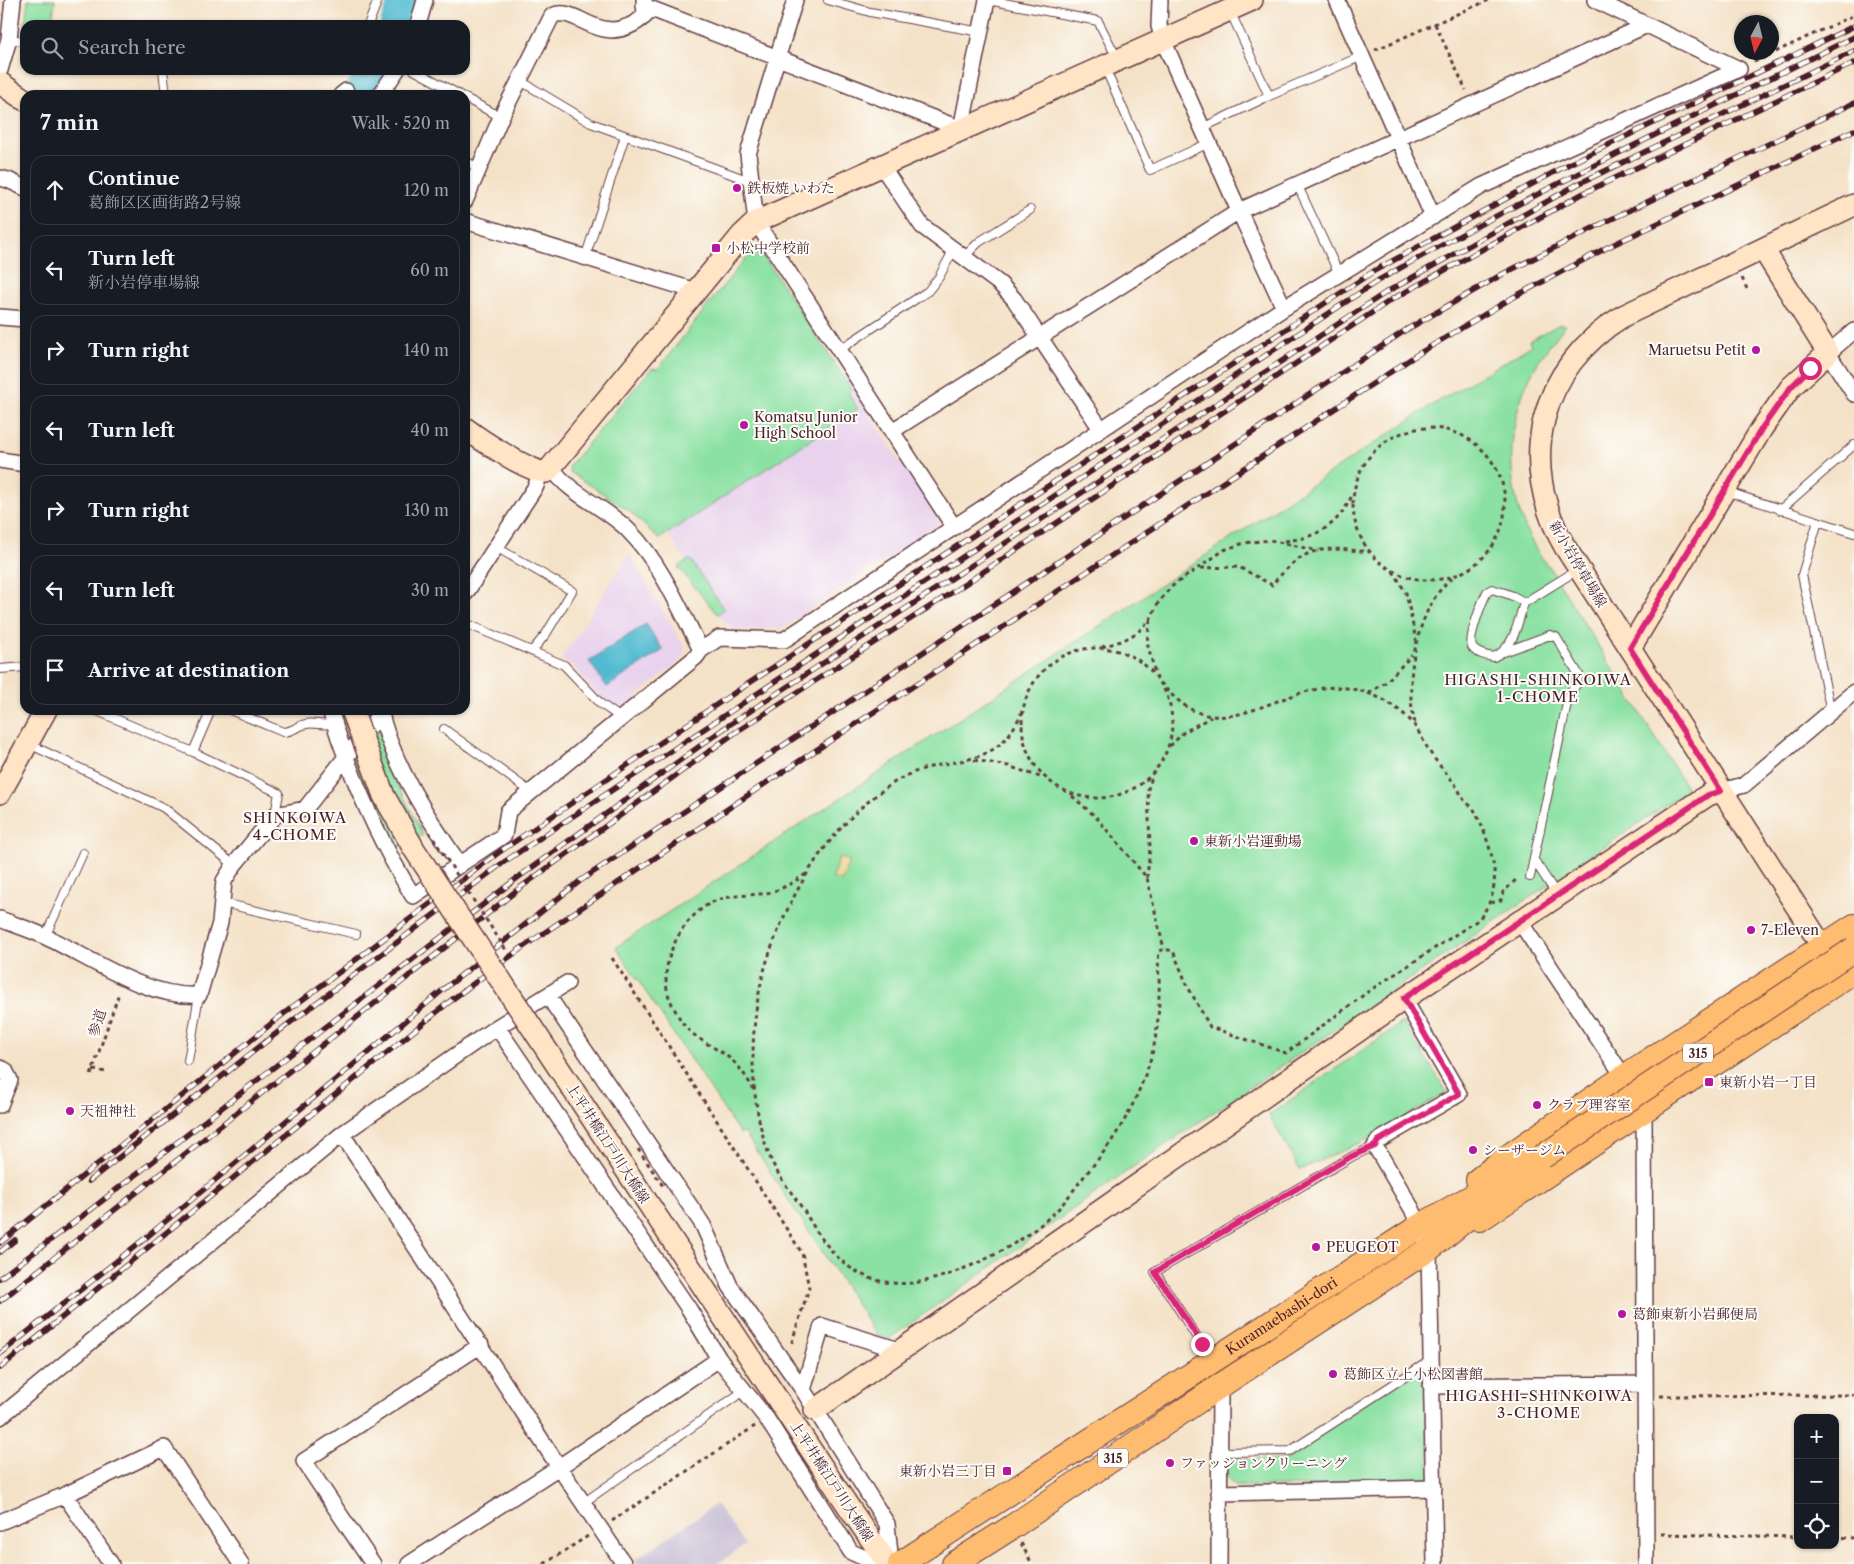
<!DOCTYPE html>
<meta charset="utf-8">
<style>
body{margin:0;font-family:"Libre Caslon Text","Noto Serif JP",serif;background:#242831;color:#f1f3f6}
.controls{position:absolute;right:15px;bottom:15px;display:grid;overflow:hidden;border-radius:10px;box-shadow:0 1px 4px #0004}
.controls button{width:45px;height:45px;display:grid;place-items:center;padding:0;border:0;border-bottom:1px solid #363941;background:#171b24;color:#f1f3f6;font:25px sans-serif}
.compass{position:absolute;left:1734px;top:15px;width:45px;height:45px;border-radius:50%;background:#171b24;box-shadow:0 1px 4px #0004;rotate:187deg}
.stop{position:absolute;width:15px;height:15px;margin:-11px;border:4px solid #db2777;border-radius:50%;background:#fff}
.stop.end{background:#db2777;border-color:#fff;box-shadow:0 1px 5px #0008}
.list{margin:0;padding:0;list-style:none}
h2{display:flex;justify-content:space-between;align-items:center;height:65px;margin:0;padding:0 20px;font-size:21px}
h2 small{font-size:16px;font-weight:400;color:#9ea1a6}
.list li{display:grid;grid-template-columns:32px 1fr auto;gap:15px;align-items:center;box-sizing:border-box;height:70px;margin:0 10px 10px;padding:0 10px;border:1px solid #363941;border-radius:15px}
.list b{display:block;font-size:19px;white-space:nowrap}
.list p{margin:0;font-size:16px;white-space:nowrap;color:#9ea1a6}
.list em{font-size:16px;font-style:normal;color:#9ea1a6}
.icon{flex:none;width:28px;height:28px;fill:none;stroke:currentColor;stroke-width:2;stroke-linecap:round;stroke-linejoin:round}
.map{position:relative;flex:none;width:1854px;height:1564px;overflow:hidden}
.search{position:absolute;background:#171b24;box-shadow:0 1px 4px #0004;left:20px;top:20px;width:450px;height:55px;display:flex;align-items:center;gap:12px;box-sizing:border-box;padding:0 18px;border-radius:15px;color:#9ea1a6;font-size:19px}
.panel{position:absolute;background:#171b24;box-shadow:0 1px 4px #0004;left:20px;top:90px;width:450px;height:625px;border-radius:15px}
.map>svg:first-child{display:block}
.built{fill:#e9d2ed}
.industrial{fill:#c9bfd7}
.green{fill:#8be1a3;stroke:#6a8067}
.sand{fill:#eeda9e;stroke:#9c7c64}
.water{fill:#53bbd1;stroke:#4e6d7e}
.lines{fill:none;stroke-linecap:round;stroke-linejoin:round}
.river{stroke:#53bbd1;stroke-width:32}
.lane-casing{stroke:#643c43;stroke-width:10}
.street-casing{stroke:#643c43;stroke-width:18}
.secondary-casing{stroke:#643c43;stroke-width:24}
.primary-casing{stroke:#643c43;stroke-width:26}
.path{stroke:#643c43;stroke-width:3;stroke-dasharray:4 4;stroke-linecap:butt}
.lane{stroke:#fff;stroke-width:8}
.street{stroke:#fff;stroke-width:15}
.secondary{stroke:#ffe4c6;stroke-width:21}
.primary{stroke:#febc70;stroke-width:24}
.rail-casing{stroke:#4a1f2b;stroke-width:5.5}
.rail{stroke:#fdfcf7;stroke-width:4;stroke-dasharray:11;stroke-linecap:butt}
.secondary-bridge-casing{stroke:#643c43;stroke-width:24;stroke-linecap:butt}
.primary-bridge-casing{stroke:#643c43;stroke-width:26;stroke-linecap:butt}
.path-bridge{stroke:#643c43;stroke-width:3;stroke-dasharray:4 4;stroke-linecap:butt}
.secondary-bridge{stroke:#ffe4c6;stroke-width:21}
.primary-bridge{stroke:#febc70;stroke-width:24}
.route{stroke:#db2777;stroke-width:6}
.poi-dot{fill:#b5179e;stroke:#fdfcf7;stroke-width:2}
.labels{text-anchor:middle;dominant-baseline:central;stroke-width:4;stroke-linejoin:round;paint-order:stroke}
.shield{fill:#fdfcf7;stroke:#806168;stroke-width:1}
.shield-label{font-size:12px;font-weight:bold;fill:#4a1f2b}
.poi-label{font-size:14px;fill:#4a1f2b;stroke:#fdfcf7;text-anchor:start}
.street-label{font-size:14px;fill:#4a1f2b;stroke:#fdfcf7}
.neighbourhood-label{font-size:15px;letter-spacing:1px;fill:#4a1f2b;stroke:#fdfcf7}
</style>
<div class="map">
<svg width="1854" height="1564" viewBox="0 0 1854 1564">
<rect width="100%" height="100%" fill="#fdfcf7"/>
<filter id="ink" filterUnits="userSpaceOnUse"><feTurbulence type="fractalNoise" baseFrequency=".02" numOctaves="2"/><feDisplacementMap in="SourceGraphic" scale="10" xChannelSelector="R" yChannelSelector="G"/><feConvolveMatrix kernelMatrix="1 2 1 2 8 2 1 2 1" color-interpolation-filters="sRGB"/></filter>
<filter id="wash" filterUnits="userSpaceOnUse"><feTurbulence type="fractalNoise" baseFrequency=".0096" numOctaves="4" result="noise"/><feDisplacementMap in="SourceGraphic" scale="20" xChannelSelector="R" yChannelSelector="G"/><feGaussianBlur stdDeviation="1.12" result="paint"/><feColorMatrix in="noise" values="0 0 0 0 0 0 0 0 0 0 0 0 0 0 0 0 0 1.4 0 .05"/><feComposite in="paint" operator="in"/></filter>
<g filter="url(#wash)">
<rect width="100%" height="100%" fill="#f4e2c8"/>
<!-- built -->
<path class="built" d="M754,249h5l180,271 -2,6 -155,102 -48,2 -17,-16 -39,-47 8,-6 -18,-27 32,-217 9,-15z
M629,554l56,94 -4,12 -64,52 -14,-9 -30,-38 -12,-5z"/>
<!-- industrial -->
<path class="industrial" d="M716,1504l29,41 -28,19h-79l-3,-4z"/>
<!-- green -->
<path class="green" d="M28,0h27l-3,25h-27z
M754,249h5l93,141 -4,3 10,16 -199,130 -31,-29 -58,-38 -1,-6 83,-98 6,1c32,-40 62,-81 96,-120z
M1560,324l6,1c-13,16 -26,32 -35,50 -31,62 -25,142 20,195l137,220 -558,379 -243,171 -11,-6 -132,-202 -4,2 -124,-187 813,-540 102,-61 -2,-5z
M690,559l34,51 -7,4 -39,-47z
M377,721l12,46 34,68 -25,12 -48,-92z
M1403,1022l44,70 -68,42 -79,36 -31,-55z
M1424,1357l7,130 -196,-1 -9,-8v-12l9,-7 52,1z"/>
<!-- sand -->
<path class="sand" d="M839,857l10,4 -7,20 -10,-3z"/>
<!-- water -->
<path class="water" d="M646,624l17,26 -56,37 -18,-26z"/>
<g class="lines">
<!-- river -->
<path class="river" d="M396,25l9,-25
M358,95l17,-25"/>
</g>
</g>
<g filter="url(#ink)">
<g class="lines">
<!-- lane casing -->
<g class="lane-casing">
<path id="lane" d="M828,0l42,12 111,20
M988,0l110,21 19,37
M1230,11l39,85
M368,25l10,-25
M9,39l16,2
M1105,68l45,102 59,-27
M163,70l3,25
M414,70l46,25
M519,80l72,43 159,58
M465,98l36,19
M1202,128l67,-32 93,-40
M465,161l16,8
M1297,184l42,90
M964,257l15,-15 51,-32
M585,258l40,-122
M839,350l89,-59 11,-14 15,-28
M1725,491l129,42
M1780,510l74,-65
M1818,521l-16,54 29,137
M496,547l76,44 -26,43 -14,17
M1524,603c-7,21 -9,44 -30,54 -7,-1 -18,-3 -22,-10 -4,-10 10,-45 15,-55l5,-3c12,4 23,6 32,14l55,-34
M465,623l99,42 37,39 20,14
M1504,652l46,-17 6,2 23,38 -3,10 -7,9 -39,183
M0,669l25,-2
M95,710l98,42 86,41 -4,22
M230,710l53,22c9,0 14,-6 23,-8 9,-2 18,3 28,-1
M444,729l87,63
M29,744l135,64 70,57
M193,752l18,-42
M1534,860l23,35
M223,903l133,31
M45,937l38,-84
M188,1061l11,-66
M1210,1358l-55,-86 198,-116 22,-10
M1219,1452l71,-1 141,-91
M583,1503l162,-113"/>
</g>
<!-- street casing -->
<g class="street-casing">
<path id="street" d="M795,0l-47,154 8,68 198,305
M1160,0l-1,26 4,14 76,171 408,-186 92,44
M1337,0l96,217
M1595,0l52,25
M644,6l317,123 26,-129
M418,25l7,-25
M0,70l9,-31 4,-39
M341,95l5,-4
M380,95l17,-25
M881,165l41,61 78,58 14,15 87,130
M0,178l8,2 17,8
M465,201l36,-84 51,-101c26,-13 48,37 93,0l-1,-16
M465,221l231,70
M0,317l25,2
M1854,331l-26,22 26,41
M892,431l347,-220 45,97
M0,460l25,4
M552,468c18,27 54,39 77,63 31,31 52,80 72,119l18,-12 65,2 500,-332 198,-122 257,-117
M465,594l71,-108 4,-14
M330,710c20,66 47,127 83,186l91,-61 4,-24 188,-154 5,-7
M380,710c13,56 48,108 80,155
M1721,791l23,-6 110,-93
M0,919c15,6 32,11 46,18 45,21 102,62 153,58l21,-72 4,-42 10,-16 41,-50 30,-6 78,-99
M1520,922l104,155
M548,996l155,229 27,61 73,104 84,134 4,40
M1404,999l55,95 -81,47 -3,5 37,63 17,40 6,315
M497,1027l192,282 30,50 48,60 84,133 28,12
M0,1068l5,2 5,10 -10,25
M1644,1111l2,453
M342,1134l217,333 -150,97
M1431,1386l214,-2
M803,1390l19,-64 77,24
M0,1417l342,-283 155,-107 70,-44
M1219,1493l215,-5
M65,1495l46,69
M0,1522l65,-27 99,-47 77,116
M373,1564l-69,-103 177,-116
M624,1564l-65,-97 160,-108
M1219,1564l1,-178"/>
</g>
<!-- secondary casing -->
<g class="secondary-casing">
<path id="secondary" d="M0,83l25,17
M465,428c13,10 68,47 82,44l195,-237 14,-13 496,-222
M1630,648l132,-220 29,-41 37,-34 -65,-104
M0,793l46,-83
M1831,960l-266,-413c-49,-85 -26,-179 58,-231l231,-111
M815,1410l589,-411 304,-204 13,-4
M850,1509l38,55"/>
</g>
<!-- primary casing -->
<g class="primary-casing">
<g id="primary">
<path d="M1478,1180l25,-20 121,-83 230,-151"/>
<path d="M1480,1219l374,-248"/>
<path id="s1" d="M900,1564l520,-338 122,-69"/>
<path d="M954,1564l58,-37 208,-141 209,-137 63,-51"/>
</g>
</g>
<!-- path -->
<path class="path" d="M1435,24l31,66
M1375,50l114,-50
M1754,62l100,-47
M1742,278l5,11
M1353 504a76 76 0 1 1 152 0a76 76 0 1 1-152 0Z
M1285,541c33,-3 55,-17 68,-48
M1201,568l38,-1 33,18c34,-41 49,-38 98,-33
M1393,571l13,22 10,47
M1150,620l-3,22 8,31
M1102,647l22,-7 14,-8 12,-12 8,-17 13,-16 53,-37 20,-7 26,-3 48,11
M1022 723a75 75 0 1 1 150 0a75 75 0 1 1-150 0Z
M1369,693l17,-11 26,-27
M1022,711c-26,65 -73,40 -122,68 -66,39 -110,111 -133,182 -19,60 -20,142 5,201 9,19 23,34 34,52 17,29 36,56 70,66 29,8 57,1 84,-10 35,-13 73,-35 99,-62 10,-11 18,-23 27,-34 29,-34 47,-64 62,-107 8,-23 11,-48 11,-73 1,-14 -2,-29 0,-43l5,-2 9,2 15,36 22,40 76,26 83,-62 109,-71c25,-29 17,-59 5,-91 -3,-7 -6,-15 -10,-21 -3,-3 -9,-7 -11,-11 -6,-15 -18,-25 -28,-39 -10,-13 -15,-30 -27,-41 -21,-20 -53,-33 -83,-29 -62,8 -108,62 -162,-4
M1415,723c-12,-40 2,-121 39,-146
M1170,746l14,-14 27,-15
M974,760l34,6 35,12
M1072,796l24,21 51,61 17,71
M1147,878l3,-30 -2,-59 4,-12
M1491,903l10,-3 2,-8 15,-14
M612,958l190,295 7,35 -18,57
M93,1070l14,2
M91,1075l28,-82
M754,1090c-7,-12 -15,-25 -26,-33 -17,-13 -38,-19 -49,-40 -4,-7 -11,-19 -12,-28 -6,-31 16,-72 44,-86 15,-8 32,-7 48,-9 18,-1 34,-11 48,-21
M1660,1396l194,-1
M612,1521l143,-95
M1661,1534l137,3
M1835,1537l19,1
M1021,1543l11,21
M544,1564l44,-28"/>
<!-- lane -->
<use href="#lane" class="lane"/>
<!-- street -->
<use href="#street" class="street"/>
<!-- secondary -->
<use href="#secondary" class="secondary"/>
<!-- primary -->
<use href="#primary" class="primary"/>
<!-- rail casing -->
<g class="rail-casing">
<path id="rail" d="M89,1181l198,-156 217,-163 875,-582c155,-88 315,-164 475,-243
M0,1243l282,-228 216,-162 215,-146 661,-436 195,-107 285,-138
M0,1252l15,-12
M0,1278l89,-67 427,-332 210,-152 659,-434 193,-109 276,-133
M0,1301l521,-414 215,-155 232,-150 423,-282 191,-106 272,-131
M0,1354l148,-118 296,-247 136,-108 826,-551 95,-55 96,-49 257,-123
M0,1368l454,-370 69,-51 243,-164 652,-429 94,-56 96,-51 246,-117"/>
</g>
<!-- rail -->
<use href="#rail" class="rail"/>
<!-- secondary-bridge casing -->
<g class="secondary-bridge-casing">
<path id="secondary-bridge" d="M352,710l32,86 30,53 436,660"/>
</g>
<!-- primary-bridge casing -->
<g class="primary-bridge-casing">
<path id="primary-bridge" d="M1542,1157l312,-208"/>
</g>
<!-- path-bridge -->
<path class="path-bridge" d="M429,832l77,118
M638,1149l25,37"/>
<!-- secondary-bridge -->
<use href="#secondary-bridge" class="secondary-bridge"/>
<!-- primary-bridge -->
<use href="#primary-bridge" class="primary-bridge"/>
</g>
</g>
<g class="lines" filter="url(#ink)">
<!-- route -->
<path class="route" d="M1202,1344l-47,-72 197,-116 23,-10 3,-5 81,-47 -55,-96 304,-203 13,-4 -91,-143 132,-220 29,-41 19,-19"/>
</g>
<!-- markers -->
<g class="poi-dot">
<circle cx="737" cy="188" r="5"/>
<rect x="711" y="243" width="10" height="10" rx="2.5"/>
<circle cx="1756" cy="350" r="5"/>
<circle cx="744" cy="425" r="5"/>
<circle cx="1194" cy="841" r="5"/>
<circle cx="1751" cy="930" r="5"/>
<rect x="1704" y="1077" width="10" height="10" rx="2.5"/>
<circle cx="1537" cy="1105" r="5"/>
<circle cx="70" cy="1111" r="5"/>
<circle cx="1473" cy="1150" r="5"/>
<circle cx="1316" cy="1247" r="5"/>
<circle cx="1622" cy="1314" r="5"/>
<circle cx="1333" cy="1374" r="5"/>
<circle cx="1170" cy="1463" r="5"/>
<rect x="1002" y="1466" width="10" height="10" rx="2.5"/>
</g>
<g class="labels">
<!-- shield labels -->
<g class="shield">
<rect x="1683" y="1043.5" width="30" height="19" rx="4"/>
<rect x="1098" y="1448.5" width="30" height="19" rx="4"/>
</g>
<g class="shield-label">
<text x="1698" y="1053">315</text>
<text x="1113" y="1458">315</text>
</g>
<!-- poi labels -->
<g class="poi-label">
<text x="747" y="188">鉄板焼 いわた</text>
<text x="726" y="248">小松中学校前</text>
<text x="1746" y="350" text-anchor="end">Maruetsu Petit</text>
<text x="754" y="417">Komatsu Junior<tspan x="754" dy="16">High School</tspan></text>
<text x="1204" y="841">東新小岩運動場</text>
<text x="1761" y="930">7-Eleven</text>
<text x="1719" y="1082">東新小岩一丁目</text>
<text x="1547" y="1105">クラブ理容室</text>
<text x="80" y="1111">天祖神社</text>
<text x="1483" y="1150">シーザージム</text>
<text x="1326" y="1247">PEUGEOT</text>
<text x="1632" y="1314">葛飾東新小岩郵便局</text>
<text x="1343" y="1374">葛飾区立上小松図書館</text>
<text x="1180" y="1463">ファッションクリーニング</text>
<text x="997" y="1471" text-anchor="end">東新小岩三丁目</text>
</g>
<!-- street labels -->
<g class="street-label">
<text transform="translate(1578 564) rotate(59)">新小岩停車場線</text>
<text transform="translate(97 1023) rotate(-72)">参道</text>
<text transform="translate(608 1143) rotate(57)">上平井橋江戸川大橋線</text>
<text stroke="none"><textPath href="#s1" startOffset="455">Kuramaebashi-dori</textPath></text>
<text transform="translate(832 1481) rotate(57)">上平井橋江戸川大橋線</text>
</g>
<!-- neighbourhood labels -->
<g class="neighbourhood-label">
<text x="1538" y="679">HIGASHI-SHINKOIWA<tspan x="1538" dy="17">1-CHOME</tspan></text>
<text x="295" y="817">SHINKOIWA<tspan x="295" dy="17">4-CHOME</tspan></text>
<text x="1539" y="1395">HIGASHI-SHINKOIWA<tspan x="1539" dy="17">3-CHOME</tspan></text>
</g>
</g>
</svg>
<div class="controls">
<button>+</button>
<button>−</button>
<button><svg class="icon" aria-label="locate" viewBox="0 0 24 24"><circle cx="12" cy="12" r="6"/><path d="M12 2v4M12 18v4M2 12h4M18 12h4"/></svg></button>
</div>
<svg class="compass" viewBox="-18 -18 36 36"><path d="M0-13l5 13h-10z" fill="#e53935"/><path d="M0 13l5-13h-10z" fill="#9ea1a6"/></svg>
<div class="stop" style="left:1810px;top:368px"></div>
<div class="stop end" style="left:1202px;top:1344px"></div>
<div class="search"><svg class="icon" aria-label="search" viewBox="0 0 24 24"><circle cx="10" cy="10" r="6"/><path d="M15 15l6 6"/></svg>Search here</div>
<section class="panel">
<h2>7 min<small>Walk · 520 m</small></h2>
<ul class="list">
<li><svg class="icon" aria-label="ahead" viewBox="0 0 24 24"><path d="M12 20V5M6 11l6-6 6 6"/></svg><div><b>Continue</b><p>葛飾区区画街路2号線</p></div><em>120 m</em></li>
<li><svg class="icon" aria-label="left" viewBox="0 0 24 24"><path d="M17 20v-9H6M10 6l-5 5 5 5"/></svg><div><b>Turn left</b><p>新小岩停車場線</p></div><em>60 m</em></li>
<li><svg class="icon" aria-label="right" viewBox="0 0 24 24"><path d="M7 20v-9h11M14 6l5 5-5 5"/></svg><div><b>Turn right</b></div><em>140 m</em></li>
<li><svg class="icon" aria-label="left" viewBox="0 0 24 24"><path d="M17 20v-9H6M10 6l-5 5 5 5"/></svg><div><b>Turn left</b></div><em>40 m</em></li>
<li><svg class="icon" aria-label="right" viewBox="0 0 24 24"><path d="M7 20v-9h11M14 6l5 5-5 5"/></svg><div><b>Turn right</b></div><em>130 m</em></li>
<li><svg class="icon" aria-label="left" viewBox="0 0 24 24"><path d="M17 20v-9H6M10 6l-5 5 5 5"/></svg><div><b>Turn left</b></div><em>30 m</em></li>
<li><svg class="icon" aria-label="arrive" viewBox="0 0 24 24"><path d="M6 21V4h12l-3 4 3 4H6"/></svg><div><b>Arrive at destination</b></div></li>
</ul>
</section>
</div>
